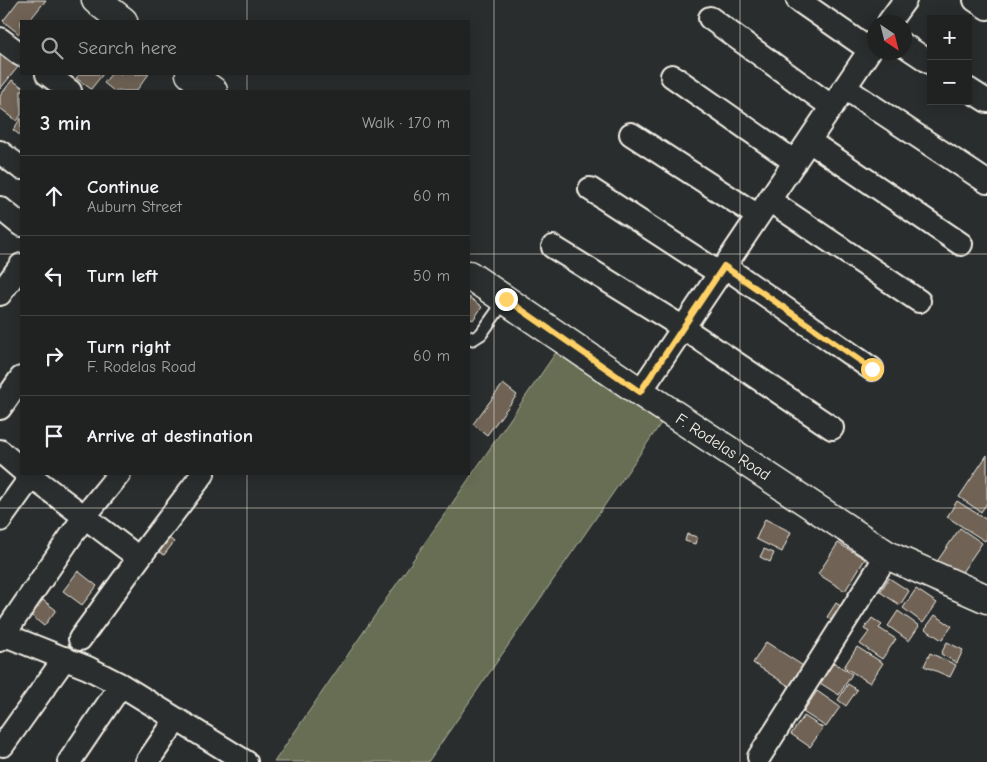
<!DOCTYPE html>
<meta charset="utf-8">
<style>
body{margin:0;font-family:"Comic Neue",sans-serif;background:#282a2a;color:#f1f3f6}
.controls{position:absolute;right:15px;top:15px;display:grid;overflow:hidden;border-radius:0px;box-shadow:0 2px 12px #0003}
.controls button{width:45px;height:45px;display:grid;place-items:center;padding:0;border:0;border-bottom:1px solid #3d3f40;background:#202222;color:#f1f3f6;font:25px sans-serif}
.compass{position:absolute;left:867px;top:15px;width:45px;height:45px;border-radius:50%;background:#202222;box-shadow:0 2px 12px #0003;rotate:145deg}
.stop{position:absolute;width:15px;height:15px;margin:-11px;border:4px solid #ffd166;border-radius:50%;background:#fff}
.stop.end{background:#ffd166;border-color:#fff;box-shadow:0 1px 5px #0008}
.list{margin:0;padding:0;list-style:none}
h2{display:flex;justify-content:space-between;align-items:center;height:65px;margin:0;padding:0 20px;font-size:21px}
h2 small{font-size:16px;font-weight:400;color:#a2a4a5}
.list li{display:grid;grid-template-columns:32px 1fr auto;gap:15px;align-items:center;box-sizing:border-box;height:80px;padding:0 20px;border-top:1px solid #3d3f40}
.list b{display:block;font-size:19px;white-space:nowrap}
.list p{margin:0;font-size:16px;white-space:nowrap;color:#a2a4a5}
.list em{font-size:16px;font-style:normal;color:#a2a4a5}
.icon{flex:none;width:28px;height:28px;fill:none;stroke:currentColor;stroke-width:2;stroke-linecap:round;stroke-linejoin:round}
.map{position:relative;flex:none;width:987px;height:762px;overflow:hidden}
.search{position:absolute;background:#202222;box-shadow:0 2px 12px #0003;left:20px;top:20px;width:450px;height:55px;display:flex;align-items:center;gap:12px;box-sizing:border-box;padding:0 18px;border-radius:0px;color:#a2a4a5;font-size:19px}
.panel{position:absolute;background:#202222;box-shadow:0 2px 12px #0003;left:20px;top:90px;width:450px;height:385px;border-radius:0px}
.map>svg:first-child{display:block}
.green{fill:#686e53;stroke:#aeb09e}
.building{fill:#6f6356;stroke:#f4f1e8}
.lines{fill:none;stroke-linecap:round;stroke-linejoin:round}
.lane-casing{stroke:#f4f1e8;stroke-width:15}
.street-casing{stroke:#f4f1e8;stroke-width:26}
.secondary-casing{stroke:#f4f1e8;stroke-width:31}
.lane{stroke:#2a2d2e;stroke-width:11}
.street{stroke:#2a2d2e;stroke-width:22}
.secondary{stroke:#2a2d2e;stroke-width:28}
.route{stroke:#ffd166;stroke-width:6}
.grid{fill:none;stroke:#f4f1e8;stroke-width:1;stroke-opacity:0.55}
.labels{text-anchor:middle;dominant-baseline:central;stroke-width:5;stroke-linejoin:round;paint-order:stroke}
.street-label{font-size:16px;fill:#f4f1e8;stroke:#2a2d2e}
</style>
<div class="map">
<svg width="987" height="762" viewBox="0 0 987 762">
<rect width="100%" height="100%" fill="#2a2d2e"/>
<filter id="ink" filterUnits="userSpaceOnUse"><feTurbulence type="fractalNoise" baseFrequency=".02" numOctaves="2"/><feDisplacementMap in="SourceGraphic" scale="10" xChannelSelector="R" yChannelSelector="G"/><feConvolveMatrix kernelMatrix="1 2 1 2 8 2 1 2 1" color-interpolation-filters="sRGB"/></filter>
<g filter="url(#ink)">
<!-- green -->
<path class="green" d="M559,348l107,68 -238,346h-154z"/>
<!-- building -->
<path class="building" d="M19,0h27l-17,21h-8v11l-2,2 -16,-13z
M0,53l18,14 -18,22z
M80,74h23l-12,15 -15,-11z
M111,74h38l-13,17h-22l-10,-8z
M12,80l16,11h-7v24l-4,6 -17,-13v-12z
M21,118v18l-8,-6z
M469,297l13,10 -9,13 -4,-2z
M503,384l14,11 -30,40 -14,-11z
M987,455v48l-6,9 -22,-15z
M957,501l30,19v18l-2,3 -38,-24z
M765,519l26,13 -9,20 -26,-13z
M960,528l22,15 -24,35 -22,-15z
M160,531l14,11 -10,13 -15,-10z
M687,534l10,3 -2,7 -10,-3z
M838,543l27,16 -20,32 -27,-17z
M764,549l10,4 -4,9 -10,-5z
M78,571l19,15 -15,19 -19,-14z
M889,578l20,13 -9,14 -20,-13z
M916,589l21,14 -14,20 -20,-15z
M35,594l21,16 -12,16 -21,-17z
M836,603l9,6 -9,14 -9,-6z
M898,611l21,15 -10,15 -21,-15z
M935,615l17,11 -10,14 -17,-11z
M872,618l10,7 -3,3 17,11 -14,20 -22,-15 9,-12 -5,-3z
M766,642l42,27 -13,21 -42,-27z
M947,642l16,8 -6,13 -16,-9z
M857,647l26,16 -13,20 -26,-16z
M930,653l26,12 -6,12 -26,-11z
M833,662l19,12 -13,21 -19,-12z
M848,684l9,6 -11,16 -8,-6z
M817,691l23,16 -14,20 -23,-15z
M804,716l19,12 -13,19 -19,-13z"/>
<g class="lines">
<!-- lane casing -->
<g class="lane-casing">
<path id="lane" d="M469,337l4,2 8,-5 25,-35"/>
</g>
<!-- street casing -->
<g class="street-casing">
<path id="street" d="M798,0l72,50
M975,0l12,8
M710,18l122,89
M889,22l16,-22
M0,39l21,16
M904,45l27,18
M47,74l23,17
M672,76l123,86
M845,88l142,94
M968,89l19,12
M631,134l127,82
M809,141l152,103
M0,152l21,16
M590,189l129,84
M769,200l150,101
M0,208l21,17
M553,247l129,80 150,101
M724,266l148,103
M0,294l21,-29
M640,392l234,-348
M0,408l21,-30
M0,451l21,18
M28,474l111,84
M0,520l33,-46
M0,633l88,35 33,17 125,77
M80,639l59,-81 64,-84
M0,640l84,-123 35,-43
M3,745l62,-87
M759,757l128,-202
M69,762l52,-77
M147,762l29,-42"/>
</g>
<!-- secondary casing -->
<g class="secondary-casing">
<path id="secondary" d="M96,0l27,21
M190,74l23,17
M469,275l171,117 247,163 100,44"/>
</g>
<!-- lane -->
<use href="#lane" class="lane"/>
<!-- street -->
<use href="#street" class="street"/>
<!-- secondary -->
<use href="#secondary" class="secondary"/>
</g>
</g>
<g class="lines" filter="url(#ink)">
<!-- route -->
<path class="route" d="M506,299l134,93 84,-126 148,103"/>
</g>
<!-- grid -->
<path class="grid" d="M247,0v21M494,0v762M740,0v762M247,74v17M0,254h21M469,254h518M247,474v288M0,508h987"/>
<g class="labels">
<!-- street labels -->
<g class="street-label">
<text transform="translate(723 447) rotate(33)">F. Rodelas Road</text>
</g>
</g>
</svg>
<div class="controls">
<button>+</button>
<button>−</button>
</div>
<svg class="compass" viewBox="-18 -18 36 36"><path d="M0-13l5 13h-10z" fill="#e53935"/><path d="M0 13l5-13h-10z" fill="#a2a4a5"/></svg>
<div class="stop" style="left:872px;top:369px"></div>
<div class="stop end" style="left:506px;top:299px"></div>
<div class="search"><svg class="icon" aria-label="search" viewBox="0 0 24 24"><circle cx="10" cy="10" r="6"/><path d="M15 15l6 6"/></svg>Search here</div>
<section class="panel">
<h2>3 min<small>Walk · 170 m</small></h2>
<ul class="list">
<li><svg class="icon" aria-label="ahead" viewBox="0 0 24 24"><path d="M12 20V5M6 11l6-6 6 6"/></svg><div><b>Continue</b><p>Auburn Street</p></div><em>60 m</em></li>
<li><svg class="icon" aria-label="left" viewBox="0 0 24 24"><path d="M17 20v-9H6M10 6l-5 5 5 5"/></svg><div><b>Turn left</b></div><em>50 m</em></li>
<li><svg class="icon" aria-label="right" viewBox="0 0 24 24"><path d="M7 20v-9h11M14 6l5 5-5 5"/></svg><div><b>Turn right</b><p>F. Rodelas Road</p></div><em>60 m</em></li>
<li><svg class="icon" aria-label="arrive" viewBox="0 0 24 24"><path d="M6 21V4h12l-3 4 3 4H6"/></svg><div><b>Arrive at destination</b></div></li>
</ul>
</section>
</div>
